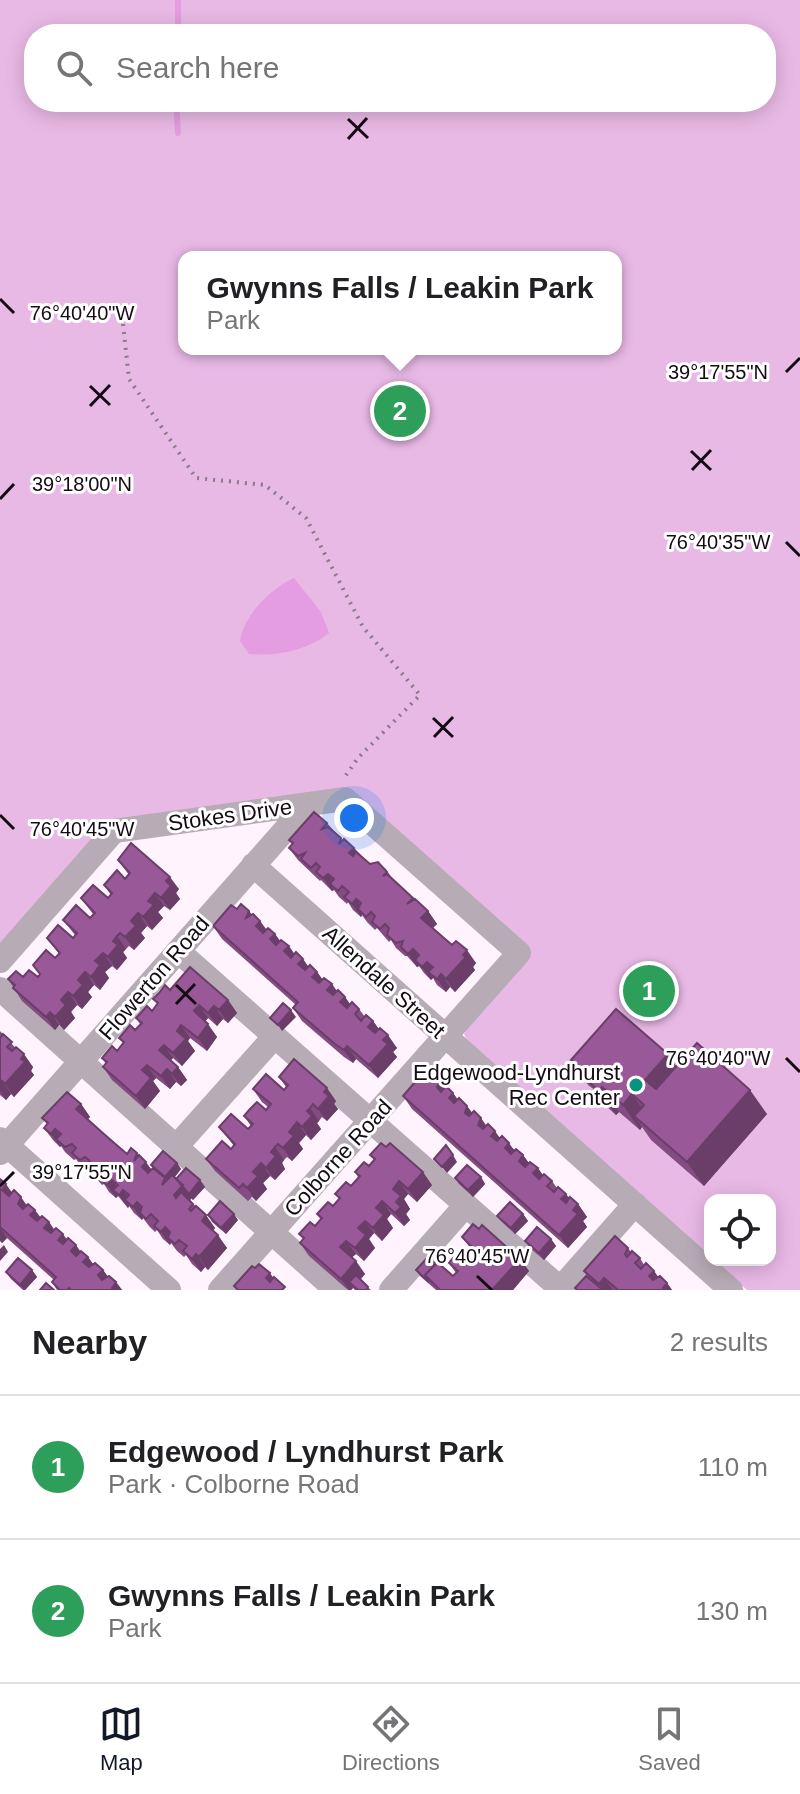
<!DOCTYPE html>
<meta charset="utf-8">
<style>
body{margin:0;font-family:Arial,sans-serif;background:#f6f6f6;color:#202124}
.controls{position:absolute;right:24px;bottom:24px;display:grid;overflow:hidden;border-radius:16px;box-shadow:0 4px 20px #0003}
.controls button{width:72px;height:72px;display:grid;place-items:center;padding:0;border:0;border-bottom:2px solid #e0e0e0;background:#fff;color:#202124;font:40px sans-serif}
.you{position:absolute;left:354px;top:818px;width:28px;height:28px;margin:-20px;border:6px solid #fff;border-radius:50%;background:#1a73e8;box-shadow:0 0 0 12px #1a73e833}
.badge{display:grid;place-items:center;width:52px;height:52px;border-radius:50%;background:#111827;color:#fff;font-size:26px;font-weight:700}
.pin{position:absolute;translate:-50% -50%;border:4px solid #fff;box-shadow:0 2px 8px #0006}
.popup{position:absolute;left:178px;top:251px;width:444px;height:104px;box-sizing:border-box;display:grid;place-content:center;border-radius:16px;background:#fff;filter:drop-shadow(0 2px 6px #0005);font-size:26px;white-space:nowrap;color:#757577}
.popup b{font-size:30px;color:#202124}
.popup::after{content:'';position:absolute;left:50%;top:100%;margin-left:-16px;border:16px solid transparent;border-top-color:#fff}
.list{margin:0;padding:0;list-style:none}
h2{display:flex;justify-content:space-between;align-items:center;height:104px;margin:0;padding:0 32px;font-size:34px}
h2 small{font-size:26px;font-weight:400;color:#757577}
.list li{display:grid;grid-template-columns:52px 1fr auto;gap:24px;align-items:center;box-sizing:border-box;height:144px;padding:0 32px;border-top:2px solid #e0e0e0}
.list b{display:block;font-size:30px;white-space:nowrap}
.list p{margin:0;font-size:26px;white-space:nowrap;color:#757577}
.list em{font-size:26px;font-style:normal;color:#757577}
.icon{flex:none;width:44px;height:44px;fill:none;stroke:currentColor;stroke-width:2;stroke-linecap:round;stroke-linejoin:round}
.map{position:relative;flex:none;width:800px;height:1290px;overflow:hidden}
.search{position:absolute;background:#fff;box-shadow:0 4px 20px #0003;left:24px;right:24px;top:24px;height:88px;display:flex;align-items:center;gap:20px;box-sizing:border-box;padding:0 28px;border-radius:32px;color:#757577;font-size:30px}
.sheet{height:392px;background:#fff}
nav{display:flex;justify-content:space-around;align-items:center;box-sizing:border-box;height:112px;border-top:2px solid #e0e0e0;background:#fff;font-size:22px;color:#757577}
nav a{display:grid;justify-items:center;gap:4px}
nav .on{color:#111827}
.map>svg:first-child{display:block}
.green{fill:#e9b9e6;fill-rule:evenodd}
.water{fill:#e39de0}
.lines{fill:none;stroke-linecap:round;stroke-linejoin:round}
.stream{stroke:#e39de0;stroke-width:6}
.path{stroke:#877c86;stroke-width:4;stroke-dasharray:2 6;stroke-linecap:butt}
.minor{stroke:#b7abb6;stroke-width:24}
.wall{fill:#844c82}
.shaded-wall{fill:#6b3e6a}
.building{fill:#995897;stroke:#6b3e6a;stroke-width:2}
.ticks{fill:none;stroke:#140b14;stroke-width:3}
.poi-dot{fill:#08937f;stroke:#fff;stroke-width:3}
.labels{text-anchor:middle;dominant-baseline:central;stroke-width:6;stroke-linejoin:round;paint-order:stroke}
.street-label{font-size:22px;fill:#140b14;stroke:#fff}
.poi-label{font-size:22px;fill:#140b14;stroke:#fff;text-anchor:end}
.ticks-label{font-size:20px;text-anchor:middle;fill:#140b14;stroke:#fff;stroke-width:6;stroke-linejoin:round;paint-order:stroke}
</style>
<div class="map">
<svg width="800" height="1290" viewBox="0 0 800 1290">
<rect width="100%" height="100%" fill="#fff3fe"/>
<!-- green -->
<path class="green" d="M0,0h800v1290h-53l-34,-30h57v-60h-60v57l-242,-215 -4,-8 3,-7 63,-73 -173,-154 -216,20 -141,126zM34,34h732v68h-732zM184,257h432v92h-432z"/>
<!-- water -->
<path class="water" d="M294,578l27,34 8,21c-23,18 -51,23 -80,21l-9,-13c4,-26 31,-53 54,-63z"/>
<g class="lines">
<!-- stream -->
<path class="stream" d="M178,0v34
M176,102l2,31"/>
<!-- path -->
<path class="path" d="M123,324l6,55 67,99 69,7 41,33 57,109 57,68 -62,63 -14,20"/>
<!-- minor -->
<path class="minor" d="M253,865l478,425
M178,951l384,339
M0,961l114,-130 231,-32 174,154 -299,337
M0,989l336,301
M0,1139l169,151
M175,1148l100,-112
M0,1153l308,-349
M391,1290l75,-85
M559,1290l76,-86"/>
</g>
<!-- wall -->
<path class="wall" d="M327,823l15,17 12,8 16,16 15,4 9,13 34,30 9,13 -4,4 19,17 24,18 -3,4 2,3 -20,22 -5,-5 -4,5 -9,-7 -4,-7 -2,2 -7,-7 -5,-7 -2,1 -10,-11h-2l-9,-8 -5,-8 -2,2 -12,-14 -2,2 -8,-8 -5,-7 -1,2 -8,-7 -5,-8 -1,2 -8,-7 -5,-7 -2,1 -11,-11 -1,1 -22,-21 -9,-12 3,-4 -3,-4z
M118,860l61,29 -3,4 4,6 -10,11 -6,-4 -6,6 5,6 -11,12 -5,-4 -6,7 4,5 -11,12 -5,-4 -6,6 4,6 -10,12 -5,-4 -7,6 4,6 -9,12 -6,-5 -6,7 4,5 -10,12 -5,-4 -6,7 4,6 -11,12 -5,-5 -4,5 -33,-29 -14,-22 15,-2h15l21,-23 -12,-16h26l2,-3 -12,-15 27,-2 3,-4 -12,-16h27l3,-3 -7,-10 21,-6 4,-4z
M237,909l12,2 3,4 8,6 6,8 9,5 5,7 14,13 9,5 5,8 9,5 5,7 10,5 4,7 9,6 5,7 9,5 6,8 8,4 6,8 18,19 -4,4 4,5 -19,21 -22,-19 -3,4 -9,-6 -42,-36 -9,-13 3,-3 -74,-66 -9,-13z
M170,990l58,10 9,13 -9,10 -5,-4 -6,7 -9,-8 -3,3 12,16 -10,14 -17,-13 -2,3 7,10 -13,15 -9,-8 -2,2 7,7 9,13 -6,6 -5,-4 -6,7 -14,-11 -3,3 7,10 -15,18 -33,-29 -9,-13 3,-3 -4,-6 15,-7 6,-8 -4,-5 16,-8 5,-6 -4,-6 16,-7 5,-7 -4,-5z
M0,1031l33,36 -2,4 3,4 -20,22 -3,-3 -5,6 -6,-5z
M571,1060l105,6 91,48 -63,72 -53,-46 -9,-13 -2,3 -21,-18 -3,3 -10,-9 -10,-15 -8,-6z
M279,1077l57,24 -2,3 4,5 -11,12 -5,-4 -3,4 -2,2 4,6 -10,11 -5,-5 -7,8 4,6 -11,12 -5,-4 -3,3 -2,3 3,6 -10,11 -5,-4 -7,7 4,6 -11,12 -4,-4 -4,4 -33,-30 -9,-12 25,-10 3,-3 -15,-19 29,2 3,-3 -7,-10 22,-6 2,-3 -6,-5 -9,-13 31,1 2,-3z
M427,1079l26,14 5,7 9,6 5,7 28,25 15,12 8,5 6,8 14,12 9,6 5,7 21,16 9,13 -4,4 4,6 -19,21 -156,-139 -9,-13z
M81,1104l9,13 -2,2 39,35 11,1 13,14 26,-6 4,6 -7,9 2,1 24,1 5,7 -12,13 -2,-2 -1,2 25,28 -2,3 14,17 -19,22 -3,-3 -4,5 -9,-8 -6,-9 -2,2 -7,-6 -6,-8 -1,2 -7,-6 -6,-9 -2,2 -6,-6 -6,-8 -1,2 -8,-7 -5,-7 -1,2 -10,-12 -2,2 -7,-6 -5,-8 -2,1 -11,-13 -2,1 -8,-7 -5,-7 -2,1 -9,-8 -4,-6 -1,1 -7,-7 -9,-12 3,-4 -5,-6z
M370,1155l62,30 -15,17 -9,-8 -4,5 6,10 -4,5 4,6 -6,6 -13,-12 -4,5 6,9 -11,13 -8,-8 -5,6 6,9 -11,13 -8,-7 -4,3 13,17 -5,6 11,10h-16l-2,-2 -2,2h-3l-39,-34 -9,-13 3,-4 -4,-5 16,-8 6,-6 -4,-6 16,-8 6,-7 -4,-5 16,-8 7,-9 -3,-5 14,-6 5,-6z
M481,1177l4,7 -12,13 -14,-13 -4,-6z
M0,1179l12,14 28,24 9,5 5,8 26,22 8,5 5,7 10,6 5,7 8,5 6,8h-65l-5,-8 2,-2 -47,-42 -5,5 -2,-2z
M523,1214l5,7 -13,13 -13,-12 -5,-6z
M208,1215l30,5 -12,14 -14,-12z
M479,1229l41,30 9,12 -16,19h-77l-16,-14 -4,-6 37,6 3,-3 -7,-10 22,-6 3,-4 -12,-16z
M551,1239l5,7 -12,14 -14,-12 -5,-7z
M628,1248l3,4 9,6 4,7 10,6 4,6 9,6 5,7h-96l12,-12 -4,-7z
M32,1270l5,7 -12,13h-2l-12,-11 -5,-7z"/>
<!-- shaded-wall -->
<path class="shaded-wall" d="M354,848l9,12 -5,6 -9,-13z
M328,874l9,12 -7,-2 4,6 -2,1 -9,-13z
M170,877l9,12 -3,4 4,6 -10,11 -9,-12 5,-17z
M155,893l9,13 -6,6 5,6 -11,12 -9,-13 5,-16z
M356,899l9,13 -7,-3 4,6 -1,2 -9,-13z
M249,911l9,13 2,-3 9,13 -4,5 -19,-21z
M428,911l9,13 -7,6 -9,-12z
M138,913l9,13 -6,7 4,5 -11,12 -9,-13 6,-16z
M275,934l9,13 -5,5 -9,-13z
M117,936l9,13 -3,3 4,6 -10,12 -9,-13 5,-16z
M289,946l9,13 -5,5 -9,-13z
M413,949l9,13 -7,-2 4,6 -2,1 -9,-13z
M467,950l9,13 -3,4 2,3 -20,22 -9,-13z
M103,953l9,13 -7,6 4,6 -9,12 -9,-13 4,-16z
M303,959l9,13 -5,5 -9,-13z
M427,962l9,13 -8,-3 5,6 -2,2 -9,-13z
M85,972l9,13 -6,7 4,5 -10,12 -9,-13 5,-16z
M317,972l9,12 -5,6 -9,-13z
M441,974l9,13 -4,5 -9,-13z
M332,984l9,13 -5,6 -9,-13z
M68,992l9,13 -6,7 4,6 -11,12 -9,-13 6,-17z
M345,997l9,13 -5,5 -9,-13z
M228,1000l9,13 -9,10 -9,-13z
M199,1005l9,13 -5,6 -9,-13z
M214,1006l9,13 -6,7 -9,-13z
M291,1010l5,7 -14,14 -4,-6z
M50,1012l9,13 -4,5 -9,-13z
M373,1021l9,13 -5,5 -9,-12z
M208,1024l9,13 -10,14 -9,-13z
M181,1025l9,13 -2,3 7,10 -13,15 -9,-13 4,-22z
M388,1035l9,13 -4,4 4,5 -19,21 -9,-13 14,-25z
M164,1045l9,13 -5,5 -9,-13z
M347,1046l9,13 -3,4 -9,-13z
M24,1054l9,13 -2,4 3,4 -20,22 -9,-13z
M668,1054l17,25 -23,25 -17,-24z
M147,1065l9,13 -3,3 7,10 -15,18 -9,-13 6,-26z
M178,1067l9,13 -6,6 -9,-12z
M167,1069l9,13 -6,7 -9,-13z
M2,1081l9,13 -5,6 -6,-9v-7z
M440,1081l9,12 -3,7 -9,-13z
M602,1087l17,25 -3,3 -17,-24z
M327,1088l9,13 -2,3 4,5 -11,12 -9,-12 6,-17z
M750,1090l17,24 -63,72 -17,-24z
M453,1093l9,13 -4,5 -9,-13z
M632,1094l17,24 -15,-2 8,11 -2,3 -17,-25z
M81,1104l9,13 -5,5 -9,-13z
M467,1106l9,12 -2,7 -9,-12z
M310,1108l9,13 -2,2 4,6 -10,11 -9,-13 5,-16z
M481,1118l9,13 -2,7 -10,-13z
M297,1122l9,13 -7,8 4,6 -11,12 -9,-13 6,-16z
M55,1129l9,13 -8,-3 5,7 -1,1 -9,-13z
M495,1131l9,13 -4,5 -9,-13z
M509,1143l9,13 -4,5 -9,-13z
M275,1147l9,13 -2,3 3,6 -10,11 -9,-12 5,-16z
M137,1153l7,11 2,-2 9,13 -4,5 -17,-19z
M453,1155l4,7 -10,11 -5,-6z
M523,1155l9,13 -4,5 -9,-12z
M177,1163l4,6 -12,15 -4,-7z
M261,1163l9,13 -7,7 4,6 -11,12 -9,-13 6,-16z
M538,1168l9,13 -5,5 -9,-13z
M423,1172l9,13 -15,17 -9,-13z
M481,1177l4,7 -12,13 -5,-7z
M112,1180l9,13 2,-3 9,13 -7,-3 4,6 -1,2 -9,-13 -6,-5 5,6 -2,2 -9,-13z
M200,1180l5,7 -12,13 -4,-6z
M399,1181l9,13 -4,5 6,10 -4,5 4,6 -6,6 -9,-13 1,-11 -3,-13z
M6,1184l9,13 -4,5 -9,-12z
M183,1185l9,13 -9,10 -9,-13z
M566,1194l9,13 -5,5 -9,-13z
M21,1197l9,13 -3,7 -9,-13z
M382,1201l9,13 -4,5 6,9 -11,13 -9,-13 3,-20z
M137,1202l9,13 -6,-2 3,5 -1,2 -9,-13z
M578,1204l9,13 -4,4 4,6 -19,21 -9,-13 14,-25z
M35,1210l9,12 -5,6 -9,-13z
M234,1214l4,6 -12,14 -5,-6z
M523,1214l5,7 -13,13 -4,-6z
M206,1215l9,13 -4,6 -9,-13z
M365,1221l9,12 -5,6 6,9 -11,13 -9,-13 3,-20z
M49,1222l9,13 -5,5 -9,-12z
M165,1227l9,13 -6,-2 3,5 -1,2 -9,-13z
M0,1228l7,10 -5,5 -2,-3z
M63,1234l9,13 -5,6 -9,-13z
M218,1235l9,13 -19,22 -9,-13z
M551,1239l5,7 -12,14 -5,-7z
M346,1241l10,13 -7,6 -9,-13z
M4,1245l4,7 -8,9v-12z
M76,1245l9,13 -5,6 -9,-13z
M196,1254l9,13 -4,5 -9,-13z
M88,1257l9,13 -5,5 -9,-13z
M520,1259l9,12 -16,19h-21z
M356,1261l9,13 -11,13 -5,-5 4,6 -2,2h-2l-8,-11z
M32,1270l5,7 -12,13h-1l-4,-5z
M103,1270l9,12 -5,6 -9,-13z
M654,1271l9,13 -5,5 -9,-13z
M270,1273l9,13 -3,4 -10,-12z
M604,1278l9,12h-10l-4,-6z
M116,1282l6,8h-9l-1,-2z
M667,1283l5,7h-8l-1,-2z"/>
<!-- building -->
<path class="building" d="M314,812l13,11 -5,6 6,-2 13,11 -2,6 5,-5 10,9 -5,5 4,3 3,-4 14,12 8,-2 9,10 -4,4 4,-2 26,24 -6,6 8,-5 13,12 -7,7 31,27 4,-4 11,9 -4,5 3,2 -20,22 -5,-5 -4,5 -9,-7 5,-5 -6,-5 -5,5 -7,-7 4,-5 -6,-6 -5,5 -7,-7 2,-6 -7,2 -9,-8 2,-7 -4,-4 -5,5 -8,-7 3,-6 -4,-4 -5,5 -8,-8 3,-6 -5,-4 -4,5 -8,-7 5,-5 -7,-6 -4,5 -8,-7 4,-5 -6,-5 -5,4 -7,-6 4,-5 -4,-4 -5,5 -10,-9 4,-6 -7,3 -9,-8 4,-5 -4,-3z
M131,843l39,34 -4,4 5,5 -10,12 -6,-5 -7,8 6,4 -11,12 -5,-4 -7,8 5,5 -11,11 -5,-4 -3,3 -4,5 5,4 -10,12 -5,-4 -8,8 5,4 -9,12 -6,-5 -7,8 5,5 -10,11 -5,-4 -7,8 5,5 -11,12 -5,-5 -4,5 -33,-29 2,-3 -7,-6 8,-8 7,6 6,-7 9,7 2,-3 -7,-9 13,-15 9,8 5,-5 -13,-15 11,-13 15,13 4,-5 -14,-13 13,-15 14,13 5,-5 -14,-15 12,-13 15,13 4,-5 -8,-8 13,-15 8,9 5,-6 -12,-13z
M241,904l8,7 -3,7 7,-4 7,7 -4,5 7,7 5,-5 7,6 -5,5 6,6 5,-5 8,6 -5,5 7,7 5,-6 7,7 -5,5 7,6 5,-5 7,7 -5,5 7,6 5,-5 8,6 -5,6 6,5 5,-5 7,7 -5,5 7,6 5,-6 7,7 -4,5 6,7 5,-6 7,6 -5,6 7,6 5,-5 8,7 -5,5 5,4 -19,21 -22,-19 -3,4 -9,-6 -42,-36 5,-6 -85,-76 18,-21 6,4z
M190,967l38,33 -9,10 -5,-4 -6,7 -9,-8 -5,6 14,13 -10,14 -17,-13 -4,6 9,8 -13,14 -9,-8 -5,5 19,17 -6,7 -5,-5 -6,7 -14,-11 -5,5 9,8 -15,18 -33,-29 4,-5 -5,-4 10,-12 5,5 7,-9 -5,-4 11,-13 5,5 7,-7 -6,-5 11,-12 5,5 6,-8 -5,-4 6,-6 6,-8 5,5z
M283,1003l8,7 -13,15 -8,-7z
M616,1009l52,45 -23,26 11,9 41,-46 53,47 -63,72 -53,-46 10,-11 -12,-11 -9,11 -21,-18 -3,4 -10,-9 3,-3 -21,-19z
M3,1034l9,8 -5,5 5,4 4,-4 8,7 -3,5 4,3 -20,22 -3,-3 -2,3v-46z
M294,1059l33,29 -3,4 5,4 -11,13 -5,-5 -3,4 -3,3 5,5 -10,11 -5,-5 -8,10 5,4 -11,12 -5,-4 -3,3 -4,5 5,4 -10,12 -5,-5 -8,9 5,4 -11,12 -4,-4 -4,4 -33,-29 16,-18 9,8 4,-5 -16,-17 12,-13 17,15 5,-5 -9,-8 6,-7 7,-7 9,8 5,-6 -18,-15 13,-15 18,16 4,-5 -9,-8z
M422,1074l5,5 5,-5 8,7 -3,6 4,5 5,-6 7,7 -4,5 5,5 5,-5 8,8 -2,7 4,3 5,-5 7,7 -3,7 5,4 5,-5 7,7 -4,5 6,5 5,-5 7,7 -4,5 6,6 5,-5 7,6 -4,6 6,6 5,-5 8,6 -5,5 6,6 5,-5 8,7 -5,5 7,6 4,-5 8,7 -5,5 5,4 4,-6 8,7 -5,6 5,4 -19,21 -156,-139z
M67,1092l14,12 -5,5 29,26 22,19 4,-6 6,5 -3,8 5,-6 7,7 -4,5 6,6 5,-5 12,10 -3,7 10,-10 11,10 -9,10 2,3 5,-6 12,12 -4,5 2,2 5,-5 10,9 -4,6 16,14 -19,22 -3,-3 -4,5 -9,-8 4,-5 -8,-6 -4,4 -7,-6 2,-6 -5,-5 -4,5 -7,-6 4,-5 -7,-7 -5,5 -6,-6 2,-6 -5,-5 -4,5 -8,-7 4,-5 -6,-5 -4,5 -6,-5 5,-5 -6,-5 -5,5 -7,-6 5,-5 -7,-7 -5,5 -7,-7 4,-4 -5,-4 -5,3 -8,-7 4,-5 -4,-4 -7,3 -9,-8 5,-5 -6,-5 -4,5 -7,-6 4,-5 -6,-5z
M381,1143l5,4 4,-4 33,29 -15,17 -9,-8 -6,8 8,7 -5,6 5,5 -6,6 -13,-12 -6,7 8,7 -11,13 -8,-7 -7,7 8,7 -11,13 -9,-7 -6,6 16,14 -15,18 -41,-36 4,-5 -5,-4 11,-12 5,4 7,-8 -5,-4 11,-12 5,4 7,-8 -5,-4 11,-12 5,4 9,-10 -5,-4 9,-10 5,4 6,-7 -5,-4z
M446,1145l7,10 -11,12 -8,-8z
M163,1151l14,12 -12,14 -14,-12z
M467,1165l14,12 -13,13 -13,-12z
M186,1168l14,12 -11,14 -13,-15z
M0,1179l6,5 -4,6 7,6 5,-6 7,7 -3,7 5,5 5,-5 7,6 -5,5 7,6 5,-5 7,6 -5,6 7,5 5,-5 7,6 -5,6 5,4 5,-6 8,7 -5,6 5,5 5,-5 7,6 -5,5 6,5 6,-4 8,7 -5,5 4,5 7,-4 7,6 -4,6 2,2h-43l-2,-2 -2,2h-7l-8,-8 4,-5 -56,-50z
M220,1201l14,13 -13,14 -13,-13z
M510,1202l13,12 -12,14 -14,-12z
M473,1224l6,5 3,-4 38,34 -28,31h-52l-15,-15 12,-13 16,14 5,-5 -9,-8 12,-15 10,9 5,-6 -14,-14z
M537,1227l14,12 -12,14 -14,-12z
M615,1236l13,12 -3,6 2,3 5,-6 8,7 -5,5 6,6 5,-6 8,8 -5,5 4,4 7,-4 7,7 -4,5 2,2h-47l-14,-12 -5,6 -15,-13z
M428,1257l8,7 -11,11 4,7 -13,-12z
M18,1258l14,12 -12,15 -14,-13z
M259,1264l11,9 -4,5 4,4 4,-5 11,10 -3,3h-44l-4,-4 18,-20 3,2z
M356,1275l12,12 -2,3h-8l-9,-8z
M586,1276l17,14h-26l-2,-2z
M46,1283l8,7h-14z"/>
<!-- ticks -->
<path class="ticks" d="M348,119l20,19M348,139l19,-21M0,299l14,14M786,372l14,-14M90,386l20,19M90,406l20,-21M691,451l20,19M692,470l19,-20M0,499l14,-15M786,542l14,14M433,718l20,19M434,737l19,-20M0,815l14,14M176,985l20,19M176,1004l19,-20M786,1058l14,14M0,1186l14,-14M477,1276l15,14"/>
<!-- markers -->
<circle class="poi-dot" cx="636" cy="1085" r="8"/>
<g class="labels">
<!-- street labels -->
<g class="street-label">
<text transform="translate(230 815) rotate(-8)">Stokes Drive</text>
<text transform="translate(154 978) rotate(-49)">Flowerton Road</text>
<text transform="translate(384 982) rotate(42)">Allendale Street</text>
<text transform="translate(338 1158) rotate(-48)">Colborne Road</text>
</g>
<!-- poi labels -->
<g class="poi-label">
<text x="620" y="1072">Edgewood-Lyndhurst<tspan x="620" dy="25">Rec Center</tspan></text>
</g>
</g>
<g class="ticks-label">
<text x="82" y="320">76°40'40"W</text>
<text x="718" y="379">39°17'55"N</text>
<text x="82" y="491">39°18'00"N</text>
<text x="718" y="549">76°40'35"W</text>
<text x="82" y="836">76°40'45"W</text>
<text x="718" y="1065">76°40'40"W</text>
<text x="82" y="1179">39°17'55"N</text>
<text x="477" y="1263">76°40'45"W</text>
</g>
</svg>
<div class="controls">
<button><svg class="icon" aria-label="locate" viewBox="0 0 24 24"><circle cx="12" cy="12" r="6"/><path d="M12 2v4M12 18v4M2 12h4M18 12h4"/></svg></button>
</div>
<div class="you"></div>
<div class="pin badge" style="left:649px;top:991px;background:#2e9e5b">1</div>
<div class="pin badge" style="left:400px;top:411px;background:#2e9e5b">2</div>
<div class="popup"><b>Gwynns Falls / Leakin Park</b>Park</div>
<div class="search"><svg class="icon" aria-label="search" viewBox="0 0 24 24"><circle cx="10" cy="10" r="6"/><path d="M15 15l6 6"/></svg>Search here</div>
</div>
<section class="sheet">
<h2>Nearby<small>2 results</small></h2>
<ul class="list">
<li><span class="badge" style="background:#2e9e5b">1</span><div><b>Edgewood / Lyndhurst Park</b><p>Park · Colborne Road</p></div><em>110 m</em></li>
<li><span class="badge" style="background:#2e9e5b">2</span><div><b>Gwynns Falls / Leakin Park</b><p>Park</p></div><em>130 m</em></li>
</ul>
</section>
<nav>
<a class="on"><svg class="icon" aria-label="map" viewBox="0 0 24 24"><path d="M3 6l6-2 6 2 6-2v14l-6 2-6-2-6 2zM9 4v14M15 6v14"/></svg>Map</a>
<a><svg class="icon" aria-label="directions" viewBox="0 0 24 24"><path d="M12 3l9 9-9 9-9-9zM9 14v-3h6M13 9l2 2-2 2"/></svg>Directions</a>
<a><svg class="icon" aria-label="saved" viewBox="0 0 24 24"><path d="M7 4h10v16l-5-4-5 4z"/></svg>Saved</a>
</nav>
